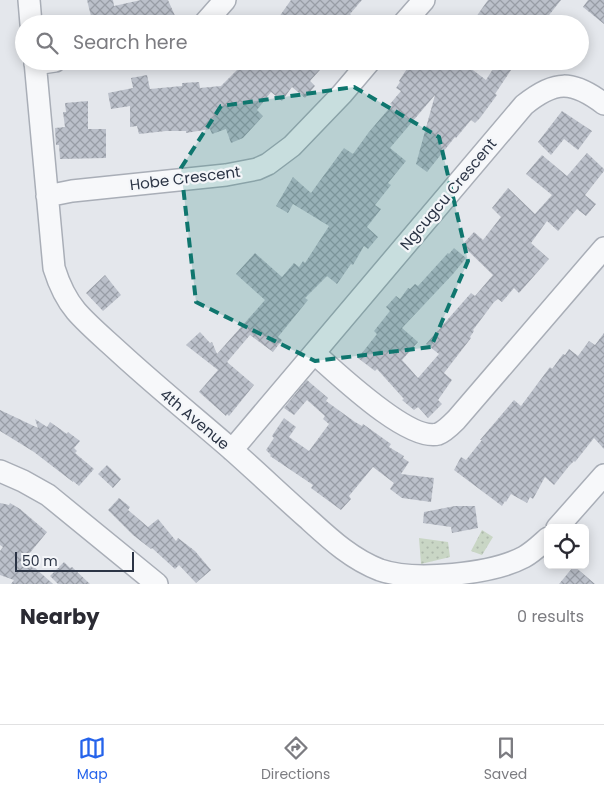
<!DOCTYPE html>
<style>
body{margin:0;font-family:Poppins,sans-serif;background:#f7f7f7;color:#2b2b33}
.controls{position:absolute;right:15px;bottom:15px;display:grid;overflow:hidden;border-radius:8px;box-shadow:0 2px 12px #0003}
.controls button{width:45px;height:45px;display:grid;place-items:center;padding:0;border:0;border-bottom:1px solid #e1e1e2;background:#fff;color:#2b2b33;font:25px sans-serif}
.scale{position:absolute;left:15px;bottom:12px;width:119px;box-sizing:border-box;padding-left:5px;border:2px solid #2b3445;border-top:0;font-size:14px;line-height:18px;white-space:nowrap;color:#2b3445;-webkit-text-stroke:4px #f4f6f9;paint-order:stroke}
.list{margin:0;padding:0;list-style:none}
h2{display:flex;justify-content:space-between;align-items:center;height:65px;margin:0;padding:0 20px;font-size:21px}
h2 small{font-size:16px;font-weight:400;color:#7c7c81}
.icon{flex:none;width:28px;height:28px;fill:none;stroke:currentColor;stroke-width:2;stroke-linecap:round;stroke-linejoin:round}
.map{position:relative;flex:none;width:604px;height:584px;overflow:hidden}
.search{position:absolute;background:#fff;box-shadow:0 2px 12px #0003;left:15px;right:15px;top:15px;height:55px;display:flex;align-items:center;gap:12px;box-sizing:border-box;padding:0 18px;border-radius:28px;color:#7c7c81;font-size:19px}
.sheet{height:140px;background:#fff}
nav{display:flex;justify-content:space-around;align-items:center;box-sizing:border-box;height:70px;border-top:1px solid #e1e1e2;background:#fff;font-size:14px;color:#7c7c81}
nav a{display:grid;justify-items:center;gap:2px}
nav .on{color:#2563eb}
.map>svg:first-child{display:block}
.grass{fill:url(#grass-dots)}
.building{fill:url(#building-cross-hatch)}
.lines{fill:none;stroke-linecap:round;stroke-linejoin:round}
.minor-casing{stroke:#a9aeb7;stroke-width:24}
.minor{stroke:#f7f8fa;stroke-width:21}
.marked{fill:#0f766e;fill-opacity:0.2;stroke:#0f766e;stroke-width:4;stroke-dasharray:10 6;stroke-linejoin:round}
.labels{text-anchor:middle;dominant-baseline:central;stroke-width:4.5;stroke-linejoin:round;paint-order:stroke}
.street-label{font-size:15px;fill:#2b3445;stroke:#f4f6f9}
</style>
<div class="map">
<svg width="604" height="584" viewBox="0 0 604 584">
<defs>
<pattern id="grass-dots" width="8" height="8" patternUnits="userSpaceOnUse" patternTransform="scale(1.25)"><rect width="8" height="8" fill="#c9d6c5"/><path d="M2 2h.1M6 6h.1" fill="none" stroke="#adb8ab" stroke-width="1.8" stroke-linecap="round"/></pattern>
<pattern id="building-cross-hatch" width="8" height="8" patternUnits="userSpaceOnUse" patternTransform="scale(1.25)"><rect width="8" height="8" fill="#bbc0ca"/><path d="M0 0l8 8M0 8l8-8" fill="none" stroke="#989da6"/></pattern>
</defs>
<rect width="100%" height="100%" fill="#e4e7ec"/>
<!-- grass -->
<path class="grass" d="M482,530l11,7 -11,18 -11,-4z
M419,538l29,4 2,15 -29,7z"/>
<!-- building -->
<path class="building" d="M87,0h26l1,6 27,-6h27l8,18 -7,2 1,4h-77z
M291,0h71l-12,14 12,10h-27l-6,-5 -5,5h-50z
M488,0h73l-19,24h-71z
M588,0h16v24l-21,-17z
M228,61h28l6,6 3,-4 6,6 7,-8h15l6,5 5,-5h24l-18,20 5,5 -10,12 -13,-11 -10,14 -11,-9 -14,18 6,6 -20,22 -12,5 -5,-14 -14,5 -2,-5 -24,4v-2h-20l-27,3 -2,-8 -7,1v-21l-19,3 -3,-16 25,-5 -2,-10 16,-3 3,14 32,-3v-3l17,-1 1,6 21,-2 17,-17z
M412,61h49l25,19 12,-19h19l-22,33 2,1 -17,23 -5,5 -4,-3 -15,18 -1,-1 -28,35 -11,-8 19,-69 -45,53 16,13 -18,22 3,2 -16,20 6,4 -14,18 11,10 -10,12 -4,-3 -11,19 -2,-1 -14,20 -10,-8 -22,22 3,2 -30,37 4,3 -9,12 -23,-17 -23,27 27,23 -25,31 -2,-2 -1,2 -27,-24 19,-22 -32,-25 14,-13 10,11 2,-1 5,12 48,-54 -29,-26 19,-21 27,24 12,-14 5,4 4,-6 2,2 24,-37 -36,-22 -5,9 -12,-7 17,-29 18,16 33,-45 9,6 16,-22 23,-27 -2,-1 11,-13 -5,-3 4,-6 -1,-1z
M88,101v28h18v29l-46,1 -1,-14h-3l-1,-17 10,-1 -2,-15h3l-1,-9z
M562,111l30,20 -14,19 -14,-11 -13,16 -13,-13z
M587,153l17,16v2l-19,24 11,9 -10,12 -9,-7 -19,22 -11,-10 -16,22 18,16 -30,34 -5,-5 -12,14 -4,-3 -4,3 -21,28 1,1 -4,6 1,1 -27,35 8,7 -14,20 4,4 -14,14 -10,-11 -4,3 -12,-10 2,-1 -27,-30 -2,2 -17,-13 19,-24 -3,-3 16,-20 -4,-4 10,-11 4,3 8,-11 2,1 5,-5 3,2 30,-33 1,1 5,-6 12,10 -13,16 -51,54 16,14 -16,18 16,18 21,-24 -13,-10 45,-51 4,3 18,-21 -31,-30 12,-13 9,8 18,-23 -9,-9 16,-20 27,26 17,-19 -26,-21 16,-19 25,21z
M105,275l16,20 -18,16 -17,-18z
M604,333v116l-10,-11 -19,24 -1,-1 -5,5 -15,19 -9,-8 -12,22 -3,-2 -3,6 -16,-9 -5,8 -1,-1 -3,5 -48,-36 7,-13 5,3 16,-20h-2l34,-40 7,6 29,-39 2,2 11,-15 2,1 4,-6 9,7 11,-15 6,4z
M307,380l21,18 -2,3 29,21 7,4 1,-2 28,20 -2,3 15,9 -1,2 6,4 -8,12 33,4 -3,24 -29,-4 -12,-9 4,-6 -21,-16 -24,29 2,3 -10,11 -30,-22 2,-3 -43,-29 1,-1 -5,-5 8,-12 -2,-2 12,-18 12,9 -7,10 20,14 20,-27 -6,-5 2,-3 -18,-16 -13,15 -10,-7z
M0,410l38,18 -3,-9 12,8 3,-5 17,12 1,-2 12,9 -6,7 3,3 -2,2 19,16 -15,17 -6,-5v1l-39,-30 -34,-21z
M107,465l14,14 -8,9 -15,-14z
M119,498l11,9 -2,3 20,17 10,-8 18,22 2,-3 17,13 16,19 -15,13 -17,-18 -4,4 -23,-21 -1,1 -18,-14 -25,-25z
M0,503l9,2 1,-2 10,6 27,23 -22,27 28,25h-42l3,-4 -14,-5v-24l3,-4 -3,-2z
M455,506h20l3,22 -26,5 -1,-6 -28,-4 1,-11z
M64,562l6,6 2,-1 18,17h-32l-8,-8z
M574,566l21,18h-36z"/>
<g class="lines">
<!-- minor casing -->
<g class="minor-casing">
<path id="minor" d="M29,0l2,24
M204,24l21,-24
M403,24l21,-24
M35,61l19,207c5,16 11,30 22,43 13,15 29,28 44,42 36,33 74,64 111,96 26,23 50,46 76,69 22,20 44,41 73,52 35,12 112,4 144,-13 9,-5 16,-12 24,-19
M35,64l20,-3
M47,196l25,-5 154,-16 31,-6 11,-5 24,-18 50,-52 28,-33
M314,353c23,20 94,89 124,81 6,-2 13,-9 18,-14l148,-172
M232,450l292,-345c31,-25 48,-25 80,-1
M0,471l23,10 25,14 109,89
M557,528l47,-53"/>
</g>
<!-- minor -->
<use href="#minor" class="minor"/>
</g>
<!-- marked area -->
<path class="marked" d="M354,87l85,50 29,124 -37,86 -116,14 -119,-59 -15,-134 40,-62z"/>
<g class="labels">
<!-- street labels -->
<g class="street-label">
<text transform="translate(185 178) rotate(-7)">Hobe Crescent</text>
<text transform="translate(448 194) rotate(-50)">Ngcugcu Crescent</text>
<text transform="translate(195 419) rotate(40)">4th Avenue</text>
</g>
</g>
</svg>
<div class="controls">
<button><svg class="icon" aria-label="locate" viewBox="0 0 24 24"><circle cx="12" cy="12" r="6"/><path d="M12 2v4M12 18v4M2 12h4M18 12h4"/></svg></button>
</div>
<div class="scale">50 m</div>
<div class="search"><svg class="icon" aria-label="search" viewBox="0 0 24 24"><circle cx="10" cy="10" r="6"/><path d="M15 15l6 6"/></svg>Search here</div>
</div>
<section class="sheet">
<h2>Nearby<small>0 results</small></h2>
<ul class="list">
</ul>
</section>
<nav>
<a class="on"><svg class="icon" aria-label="map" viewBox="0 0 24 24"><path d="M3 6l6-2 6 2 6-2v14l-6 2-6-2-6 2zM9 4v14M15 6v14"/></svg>Map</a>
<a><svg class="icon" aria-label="directions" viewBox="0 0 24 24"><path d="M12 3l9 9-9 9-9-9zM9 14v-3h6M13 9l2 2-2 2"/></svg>Directions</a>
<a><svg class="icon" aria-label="saved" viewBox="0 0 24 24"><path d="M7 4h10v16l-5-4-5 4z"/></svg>Saved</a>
</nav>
